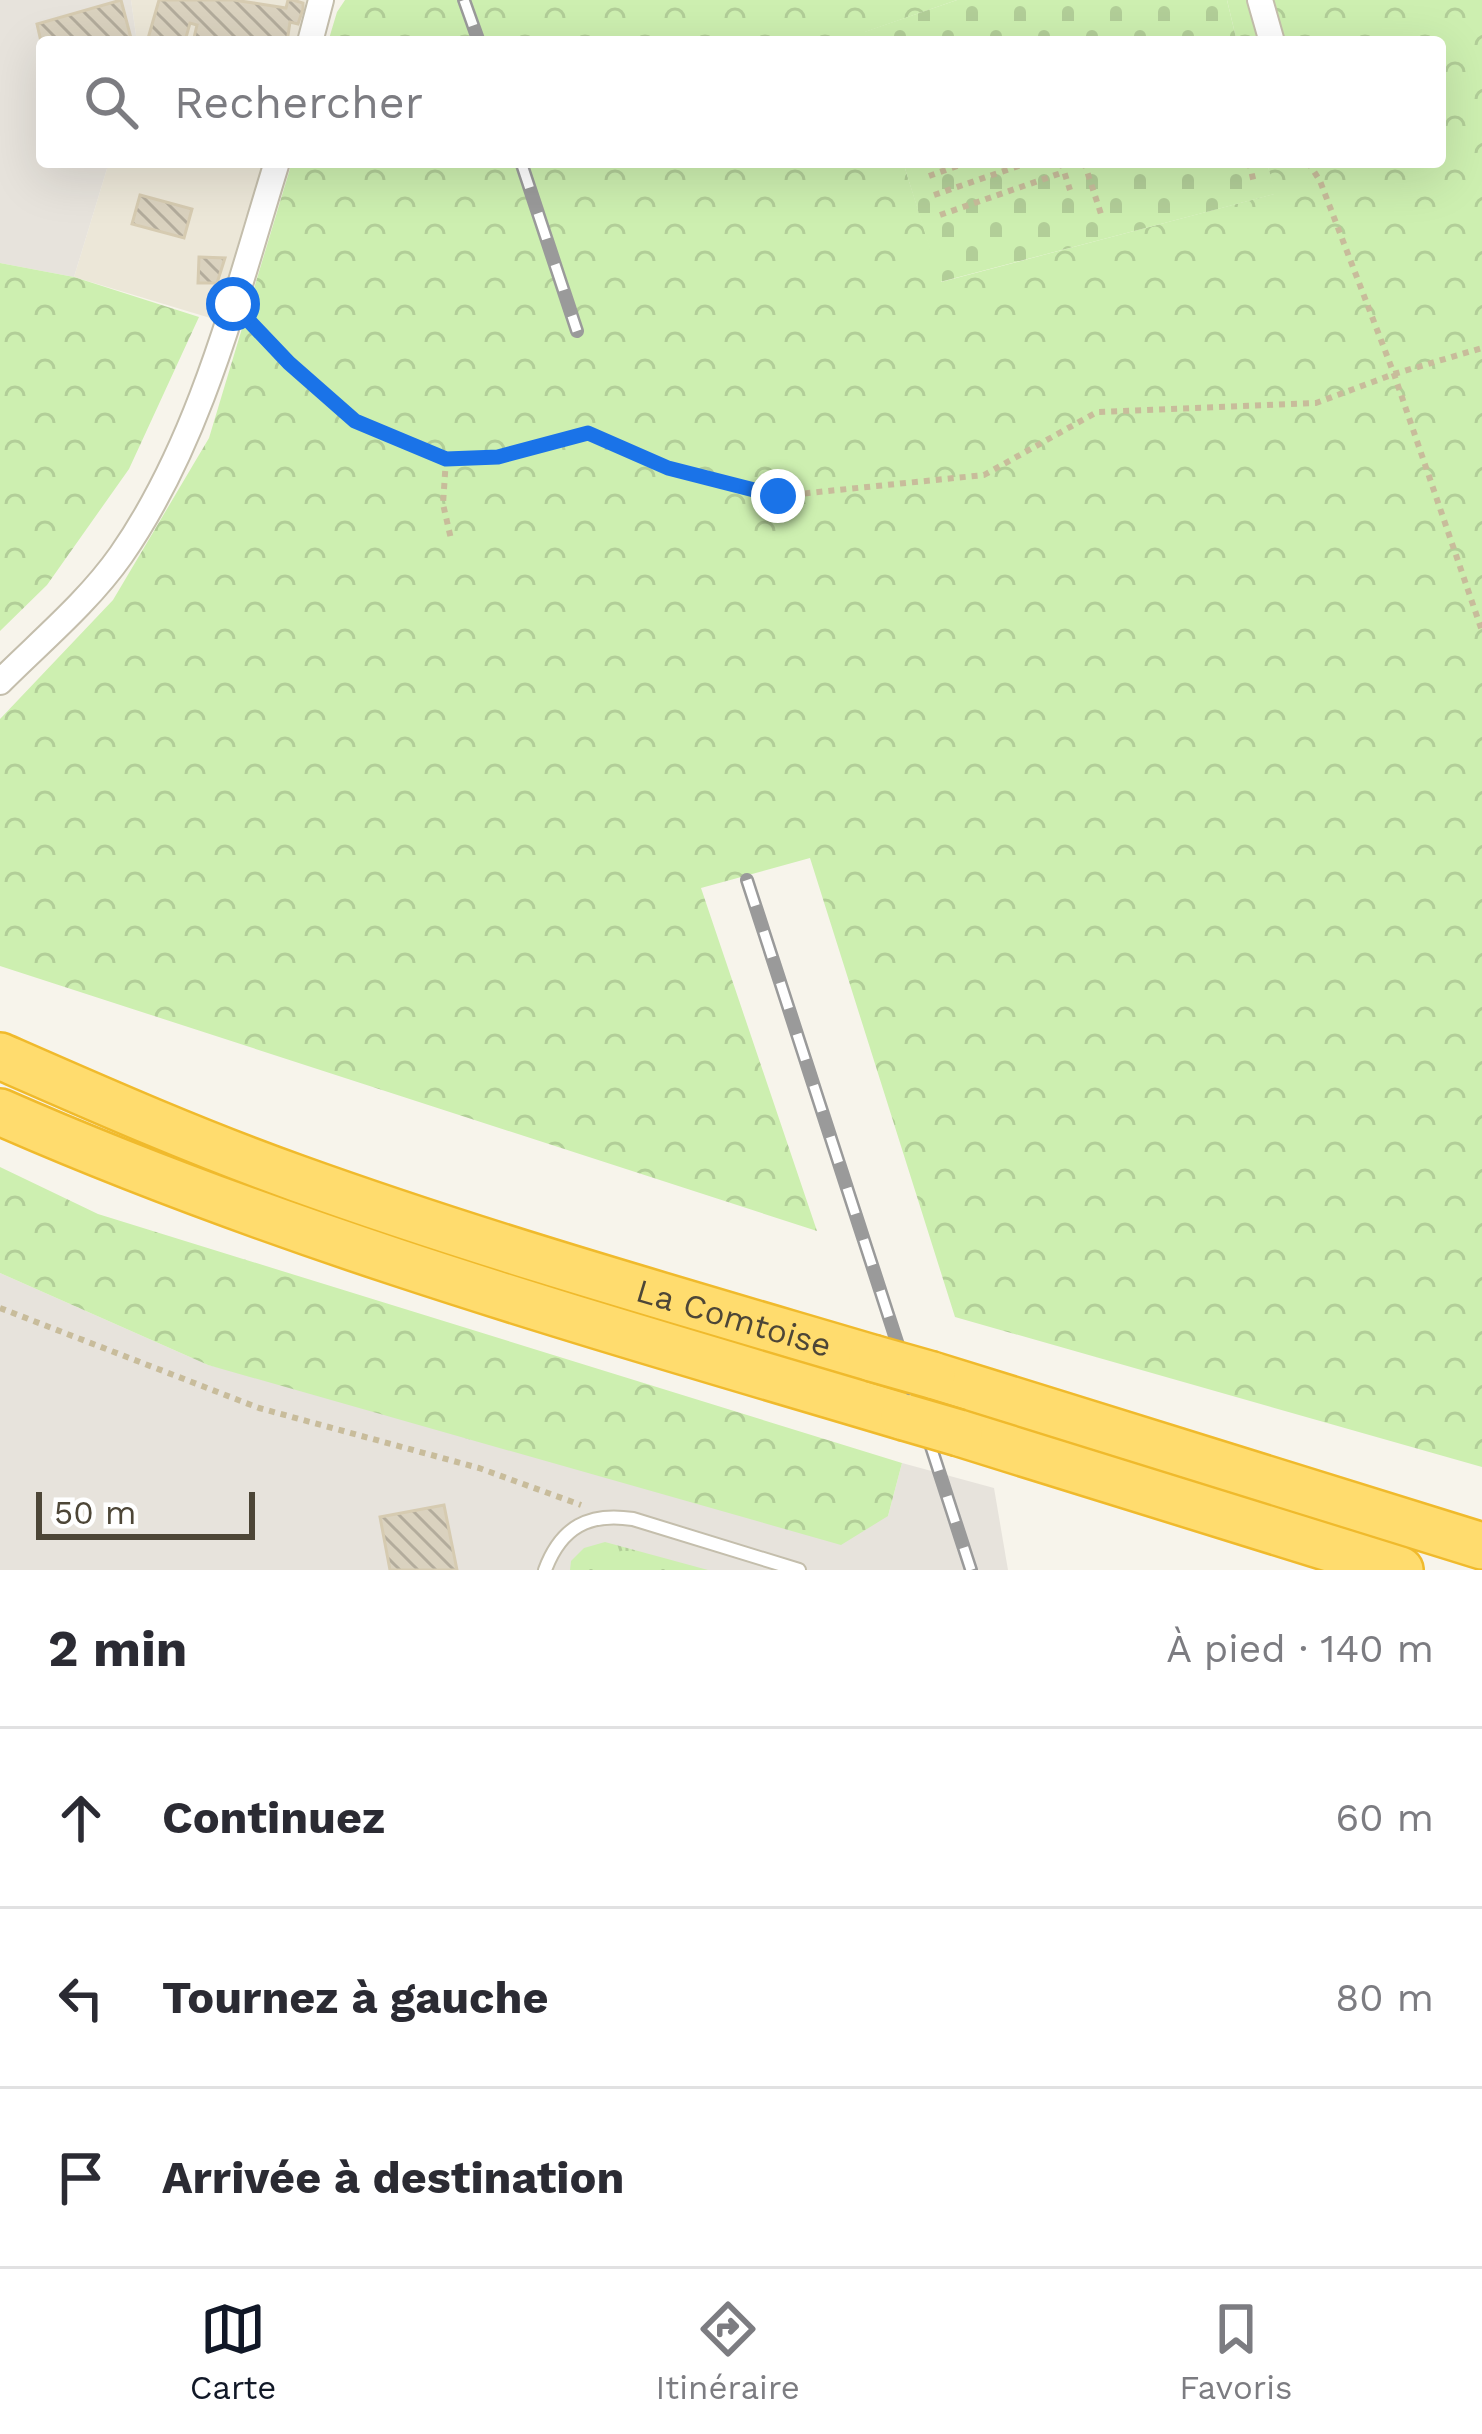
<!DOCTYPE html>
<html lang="fr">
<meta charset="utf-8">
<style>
body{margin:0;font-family:"Work Sans",sans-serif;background:#f7f7f7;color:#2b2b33}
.scale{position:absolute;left:36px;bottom:30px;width:219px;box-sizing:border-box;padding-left:12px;border:6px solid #4d4637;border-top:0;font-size:33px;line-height:42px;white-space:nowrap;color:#4d4637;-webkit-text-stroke:9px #fff;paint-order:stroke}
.stop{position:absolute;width:36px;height:36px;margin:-27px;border:9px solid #1a73e8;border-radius:50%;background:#fff}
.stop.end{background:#1a73e8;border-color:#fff;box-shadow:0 3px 12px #0008}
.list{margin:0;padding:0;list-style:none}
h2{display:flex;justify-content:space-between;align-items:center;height:156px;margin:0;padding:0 48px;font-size:51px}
h2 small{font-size:39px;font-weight:400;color:#7c7c81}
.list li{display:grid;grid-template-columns:78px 1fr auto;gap:36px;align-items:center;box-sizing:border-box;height:180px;padding:0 48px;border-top:3px solid #e1e1e2}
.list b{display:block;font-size:45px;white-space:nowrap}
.list em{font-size:39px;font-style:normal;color:#7c7c81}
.icon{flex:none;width:66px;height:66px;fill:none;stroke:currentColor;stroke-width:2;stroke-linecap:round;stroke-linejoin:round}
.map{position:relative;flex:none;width:1482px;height:1570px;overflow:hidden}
.search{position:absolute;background:#fff;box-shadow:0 12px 48px #0002;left:36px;right:36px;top:36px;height:132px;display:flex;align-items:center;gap:30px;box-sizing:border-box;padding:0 42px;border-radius:12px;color:#7c7c81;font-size:45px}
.sheet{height:696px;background:#fff}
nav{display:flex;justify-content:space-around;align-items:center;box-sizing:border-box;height:168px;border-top:3px solid #e1e1e2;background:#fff;font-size:33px;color:#7c7c81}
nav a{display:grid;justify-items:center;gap:6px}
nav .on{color:#111827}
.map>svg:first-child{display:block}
.residential{fill:#ece7d8}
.industrial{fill:#e7e3dc}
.grass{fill:url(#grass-tufts)}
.forest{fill:url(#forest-crowns)}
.cemetery{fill:url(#cemetery-stones)}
.building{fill:url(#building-back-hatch);stroke:#d6cbb1;stroke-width:3}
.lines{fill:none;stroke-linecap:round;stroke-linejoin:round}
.service-casing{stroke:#c4beac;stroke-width:16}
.minor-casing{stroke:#c4beac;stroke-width:28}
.motorway-casing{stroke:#f0ba2c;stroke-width:50}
.path{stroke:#c8bc9b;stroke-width:6;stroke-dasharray:6 6;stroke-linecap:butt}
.service{stroke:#fff;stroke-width:12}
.minor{stroke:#fff;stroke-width:24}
.motorway{stroke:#ffdc6e;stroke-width:45}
.rail-casing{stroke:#9a9a9a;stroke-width:14}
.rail{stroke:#fff;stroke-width:9;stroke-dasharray:27;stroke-linecap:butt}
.motorway-bridge-casing{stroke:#f0ba2c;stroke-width:50;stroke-linecap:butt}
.motorway-bridge{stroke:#ffdc6e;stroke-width:45}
.route{stroke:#1a73e8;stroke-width:15}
.labels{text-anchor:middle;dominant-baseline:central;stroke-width:10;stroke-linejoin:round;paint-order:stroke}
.street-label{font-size:33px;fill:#4d4637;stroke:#fff}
</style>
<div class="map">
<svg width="1482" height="1570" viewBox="0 0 1482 1570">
<defs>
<pattern id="grass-tufts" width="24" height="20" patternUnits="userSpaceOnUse" patternTransform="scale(3)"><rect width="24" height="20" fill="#cdefb0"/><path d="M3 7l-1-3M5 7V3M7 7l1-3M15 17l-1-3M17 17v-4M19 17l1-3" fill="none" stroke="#b2ce98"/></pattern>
<pattern id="forest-crowns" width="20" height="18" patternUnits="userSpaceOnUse" patternTransform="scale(3)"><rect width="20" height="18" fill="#cdefb0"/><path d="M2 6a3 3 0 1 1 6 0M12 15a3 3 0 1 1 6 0" fill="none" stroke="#b2ce98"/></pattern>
<pattern id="cemetery-stones" width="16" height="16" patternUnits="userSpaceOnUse" patternTransform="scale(3)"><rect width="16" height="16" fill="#cdefb0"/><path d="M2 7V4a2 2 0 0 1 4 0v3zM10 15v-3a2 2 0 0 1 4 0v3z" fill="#b2ce98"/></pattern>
<pattern id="building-back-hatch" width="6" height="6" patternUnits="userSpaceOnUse" patternTransform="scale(3)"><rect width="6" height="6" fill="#dad2bf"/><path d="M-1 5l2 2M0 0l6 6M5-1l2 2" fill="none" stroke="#b3ac9c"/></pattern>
</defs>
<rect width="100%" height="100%" fill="#f7f4eb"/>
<!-- residential -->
<path class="residential" d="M131,0h180l-1,42h-173z
M109,162h168l-50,161 -153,-46z"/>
<!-- industrial -->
<path class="industrial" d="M0,0h131l6,42h-95v120h67l-35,115 -74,-14z
M0,1273l208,92 680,151 14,-53 92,25 14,82h-1008z"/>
<!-- grass -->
<path class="grass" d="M605,1542l103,28h-138l1,-9 13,-13z"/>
<!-- forest -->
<path class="forest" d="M345,0h612l-92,32 2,10h-539l9,-30z
M1227,0h255v1467l-527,-150 -145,-459 -109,30 116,343 -817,-265v-247l113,-119 96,-162 83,-276h611l38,120 333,-88 -7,-32h173v-120h-203z
M0,263l74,14 125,40 -70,152 -82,116 -47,46z
M0,1167l98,47 804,249 -14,53 -47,29 -633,-180 -208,-92z"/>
<!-- cemetery -->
<path class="cemetery" d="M957,0h270l10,42h-370l-3,-10z
M903,162h364l8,32 -335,88z"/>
<!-- building -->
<path class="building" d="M121,0l11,42h-90v4l-5,-22z
M159,0h75l52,8 2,-8h5l10,3v6l-5,15 -8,-2 -3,20h-94l4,-17 -7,-2 -5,18 -38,1z
M140,195l52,14 -8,29 -52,-14z
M199,257l26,1 -8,25h-19z
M444,1505l13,65h-67l-10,-53z"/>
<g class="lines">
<!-- service casing -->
<g class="service-casing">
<path id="service" d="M545,1570c16,-43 44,-58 88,-51l166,51"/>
</g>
<!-- minor casing -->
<g class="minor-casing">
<path id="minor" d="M1260,0l12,42
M310,42l11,-42
M0,682c41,-41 88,-80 121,-127 80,-115 115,-261 156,-393"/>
</g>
<!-- motorway casing -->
<g class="motorway-casing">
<g id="motorway">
<path id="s1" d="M0,1056c98,43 195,86 296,122 189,68 383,123 576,180"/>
<path d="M0,1112c291,128 599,214 904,305"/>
<path d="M932,1375l550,171"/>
<path d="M959,1433l441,137"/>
</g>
</g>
<!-- path -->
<path class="path" d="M1061,162l9,28
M1084,162l18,55
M1249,162l5,21
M1308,162l12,19 74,193 88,257
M929,176l39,-14
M934,195l96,-33
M940,215l124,-43
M252,325l103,96 91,38 52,-2 90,-24 80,35 111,28 205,-21 113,-63 219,-9 78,-29 88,-26
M446,459l-3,45 8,35
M0,1308l259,100 220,60 102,37"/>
<!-- service -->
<use href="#service" class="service"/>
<!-- minor -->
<use href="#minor" class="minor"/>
<!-- motorway -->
<use href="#motorway" class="motorway"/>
<!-- rail casing -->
<g class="rail-casing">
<path id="rail" d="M464,0l15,42
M521,162l56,169
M747,880l224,690"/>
</g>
<!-- rail -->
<use href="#rail" class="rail"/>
<!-- motorway-bridge casing -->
<g class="motorway-bridge-casing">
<path id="motorway-bridge" d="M872,1358l60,17
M904,1417l55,16"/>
</g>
<!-- motorway-bridge -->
<use href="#motorway-bridge" class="motorway-bridge"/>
</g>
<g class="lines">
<!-- route -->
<path class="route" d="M233,304l56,59 66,58 91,38 52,-2 90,-24 80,35 110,28"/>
</g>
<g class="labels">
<!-- street labels -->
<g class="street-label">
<text stroke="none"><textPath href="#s1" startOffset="780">La Comtoise</textPath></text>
</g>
</g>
</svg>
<div class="scale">50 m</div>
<div class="stop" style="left:233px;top:304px"></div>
<div class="stop end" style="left:778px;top:496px"></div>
<div class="search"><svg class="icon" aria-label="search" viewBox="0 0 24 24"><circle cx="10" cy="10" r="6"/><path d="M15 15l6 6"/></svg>Rechercher</div>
</div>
<section class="sheet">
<h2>2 min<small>À pied · 140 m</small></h2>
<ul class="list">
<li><svg class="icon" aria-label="ahead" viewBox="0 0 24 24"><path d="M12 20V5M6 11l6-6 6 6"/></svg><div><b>Continuez</b></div><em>60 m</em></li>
<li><svg class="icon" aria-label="left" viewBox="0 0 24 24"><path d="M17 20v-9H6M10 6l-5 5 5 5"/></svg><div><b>Tournez à gauche</b></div><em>80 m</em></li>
<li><svg class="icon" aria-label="arrive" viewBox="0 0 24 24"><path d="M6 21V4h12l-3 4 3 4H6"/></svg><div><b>Arrivée à destination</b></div></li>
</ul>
</section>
<nav>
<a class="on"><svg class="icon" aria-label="map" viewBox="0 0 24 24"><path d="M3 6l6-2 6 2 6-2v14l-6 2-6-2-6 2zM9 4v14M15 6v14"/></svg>Carte</a>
<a><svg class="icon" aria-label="directions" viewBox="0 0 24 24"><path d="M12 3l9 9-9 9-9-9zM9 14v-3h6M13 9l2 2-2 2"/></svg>Itinéraire</a>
<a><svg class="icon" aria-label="saved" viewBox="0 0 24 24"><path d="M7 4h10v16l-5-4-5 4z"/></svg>Favoris</a>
</nav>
